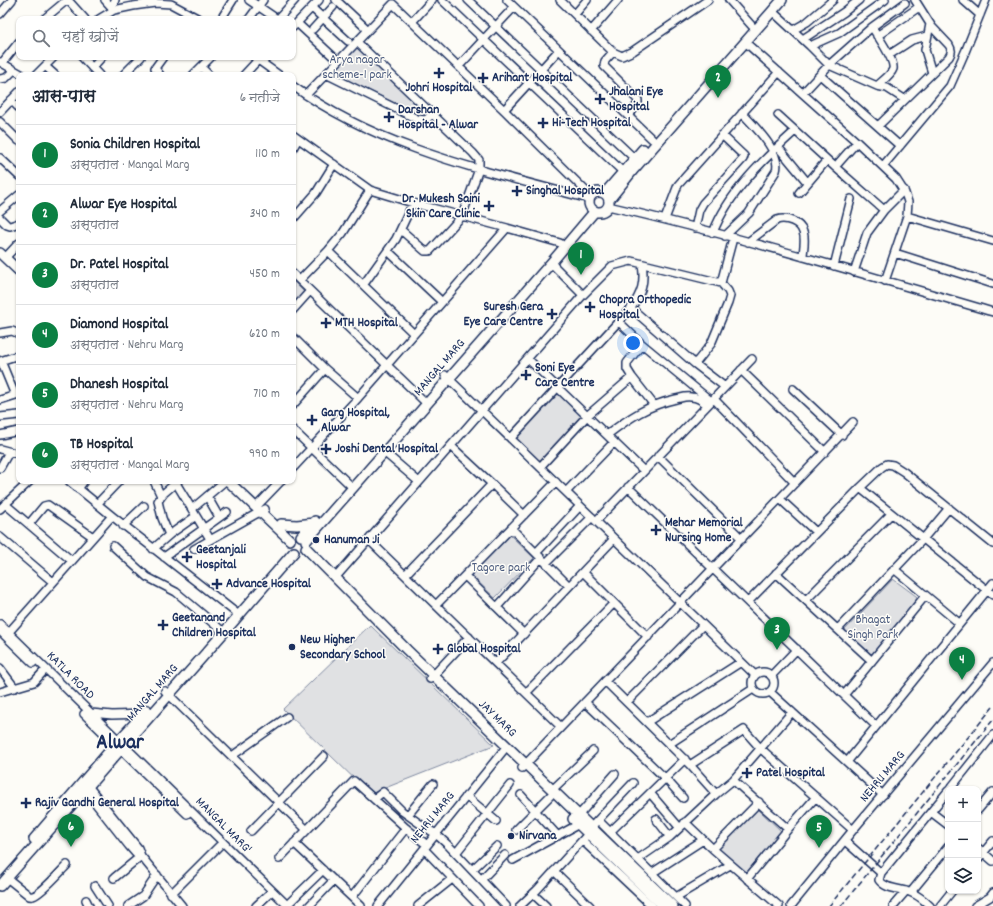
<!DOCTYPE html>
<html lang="hi">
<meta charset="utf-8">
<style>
body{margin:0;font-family:Dekko,"Playpen Sans Deva",sans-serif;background:#f2f2f3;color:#1f2937}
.controls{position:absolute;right:12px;bottom:12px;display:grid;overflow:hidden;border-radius:8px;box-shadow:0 1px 3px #0004}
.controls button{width:36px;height:36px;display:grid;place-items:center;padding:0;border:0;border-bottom:1px solid #e0e1e3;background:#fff;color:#1f2937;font:20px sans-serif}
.you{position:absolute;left:633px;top:343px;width:14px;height:14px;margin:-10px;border:3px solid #fff;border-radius:50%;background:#1a73e8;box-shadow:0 0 0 6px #1a73e833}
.badge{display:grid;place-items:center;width:26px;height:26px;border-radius:50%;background:#0b8043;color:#fff;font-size:13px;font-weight:700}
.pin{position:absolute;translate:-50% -33px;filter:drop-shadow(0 1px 2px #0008)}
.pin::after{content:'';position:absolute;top:21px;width:14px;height:12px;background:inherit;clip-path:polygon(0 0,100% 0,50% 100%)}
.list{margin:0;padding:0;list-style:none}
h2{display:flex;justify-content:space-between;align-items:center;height:52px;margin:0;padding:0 16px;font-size:17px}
h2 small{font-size:13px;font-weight:400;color:#747a83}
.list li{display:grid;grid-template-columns:26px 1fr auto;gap:12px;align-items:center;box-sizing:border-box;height:60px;padding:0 16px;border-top:1px solid #e0e1e3}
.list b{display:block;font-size:15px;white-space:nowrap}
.list p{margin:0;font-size:13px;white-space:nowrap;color:#747a83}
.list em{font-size:13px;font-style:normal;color:#747a83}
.icon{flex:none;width:22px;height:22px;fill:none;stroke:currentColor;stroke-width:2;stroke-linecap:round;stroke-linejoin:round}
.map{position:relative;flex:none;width:993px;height:906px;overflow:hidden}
.search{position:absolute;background:#fff;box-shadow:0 1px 3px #0004;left:16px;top:16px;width:280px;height:44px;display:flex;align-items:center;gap:10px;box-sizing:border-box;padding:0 14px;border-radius:8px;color:#747a83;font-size:15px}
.panel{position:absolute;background:#fff;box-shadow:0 1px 3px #0004;left:16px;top:72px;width:280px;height:412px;border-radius:8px}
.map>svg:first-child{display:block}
.green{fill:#e0e1e3;stroke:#7e88a0}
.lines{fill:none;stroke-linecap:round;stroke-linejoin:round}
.minor-casing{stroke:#1b2f5e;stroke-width:10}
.major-casing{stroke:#1b2f5e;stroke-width:12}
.minor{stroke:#fdfcf7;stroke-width:7}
.major{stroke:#fdfcf7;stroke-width:9}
.rail{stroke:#1b2f5e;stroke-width:1.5;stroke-dasharray:6 3;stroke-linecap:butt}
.poi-dot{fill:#1b2f5e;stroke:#fdfcf7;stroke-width:1.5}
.labels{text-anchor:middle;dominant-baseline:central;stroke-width:3;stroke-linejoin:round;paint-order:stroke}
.park-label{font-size:13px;fill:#4c5c7f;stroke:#fdfcf7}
.poi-label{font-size:13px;font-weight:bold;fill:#1b2f5e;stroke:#fdfcf7;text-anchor:start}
.street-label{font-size:13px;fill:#1b2f5e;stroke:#fdfcf7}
.town-label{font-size:21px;font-weight:bold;fill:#1b2f5e;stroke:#fdfcf7}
</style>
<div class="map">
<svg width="993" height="906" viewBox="0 0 993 906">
<rect width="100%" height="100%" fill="#fdfcf7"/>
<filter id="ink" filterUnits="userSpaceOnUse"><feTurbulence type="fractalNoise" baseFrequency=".025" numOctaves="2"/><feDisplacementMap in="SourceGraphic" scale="8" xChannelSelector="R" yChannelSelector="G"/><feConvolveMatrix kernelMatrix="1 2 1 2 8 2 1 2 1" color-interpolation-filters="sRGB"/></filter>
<g filter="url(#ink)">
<!-- green -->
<path class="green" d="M357,46l71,67 -4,4 -94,-45z
M293,281l11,11 -11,11z
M558,391l26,26 -45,47 -24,-26z
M510,535l24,23 -39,40 -24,-23z
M893,579l27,20 -49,59 -28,-26z
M370,625l124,120 -124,49 -87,-85z
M758,809l23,22 -35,42 -29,-24z"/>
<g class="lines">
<!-- minor casing -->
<g class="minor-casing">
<path id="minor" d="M68,0l17,19
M105,0l9,10
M249,0l28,19
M336,0l32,30
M442,0l181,172
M468,0l167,159
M507,0l145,139
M560,0l53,52 9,4 11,-5 75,-51
M729,0l23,26
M963,0l17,15
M112,8l3,-8
M312,8l36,33
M772,11l38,35 19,19 48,21 10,2 17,11
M0,14l12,-14
M575,14l12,-14
M44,19l23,-19
M99,19l15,-9 19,-4 22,-3 16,1 28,15
M221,19l12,-19
M249,19l14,-19
M278,19l17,-19
M412,22l20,-22
M297,23l41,38
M930,24l-5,26 7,23
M293,27l26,-27
M872,27c5,8 23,33 21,42 -2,6 -11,12 -16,17
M313,29l20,-22
M793,30l14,-8 26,-22
M591,31l27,-31
M877,36l42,-29
M803,39l41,-27 15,-12
M357,42l116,111 6,7v9l-17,47 -32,35h-5l-24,-21
M745,42l112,100 39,37 9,14 3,9 -1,14 -22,65
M810,46l29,-13 46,-33
M613,52l-8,9 -1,5 34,34v4l-10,12
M889,55l23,-15 15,-4
M82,57l17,18
M254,57l25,18
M0,62l23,13
M261,62l6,-5
M2,63l17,-21
M45,66l10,9
M459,66l55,-59
M201,67l10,-10
M92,68l10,-11
M326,74l91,45 9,1 6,-6
M36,75l18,-18
M123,75l18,-18
M160,75l-5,-7 8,-11
M193,75l8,-8 8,8
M244,75l14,-15
M820,75l80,71
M0,79l6,-1 8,-8
M293,86c87,63 193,85 296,113
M803,93l26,-28 43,-38 33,-24
M306,95l87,-91 111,106 86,85
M11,100l8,8
M504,110l55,-60
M0,112l19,-20
M778,115l57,52 49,43
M0,122l19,19
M878,126l71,-69c3,-5 3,-7 0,-12l-17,-18 -17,-27
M293,135l77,55 43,13 94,25
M778,147l29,35
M293,148l5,-9
M0,158l19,18
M883,166l67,-80 15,-34 21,-52
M835,167l22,-25
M799,193l28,-33
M608,206c130,30 258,69 385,106
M0,211l19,-16
M293,215l2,2 21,-24 18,-29
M907,216l86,25
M0,218l7,7 3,1 9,-3
M665,219l13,-34 101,-113
M695,228l4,-18 4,-7 40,-44 1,-3 -2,-2 -20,-19
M713,233c15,-40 51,-74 82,-102
M725,236l24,-23 27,-42c6,-19 -22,-45 -34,-58
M748,242l29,-22c9,-3 23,2 26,12 3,7 0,18 0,25
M328,251l85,82
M388,251l53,50
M895,253l98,31
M5,258l14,-15
M551,263l32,32
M642,264c3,18 0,29 -11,44l64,56 30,23
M834,266l17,-67
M854,272l13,-39 17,-23 20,-20
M293,274l130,126
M300,280l28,-29 15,-18 27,-43
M364,284l32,-45 17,-36
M293,310l17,-19
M619,322l23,22 69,57
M0,333l12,-2 7,3
M293,337l32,32 33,29 149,-170 53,15
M528,359l116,112
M0,361l19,-6
M1,361l14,34
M695,364l16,-20 17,-41 2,-7 -2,-5 -7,-8
M741,370l84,82
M445,375l310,300
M632,377l-5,-8v-6l15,-19
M793,389l49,46
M714,399l81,84
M0,400l19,-6
M293,405l32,-36
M0,417l19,-2
M293,430l56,54
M0,435l19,-4
M607,435c22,-17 41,-30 69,-36 5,-1 10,-3 15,-2 7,0 12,4 16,8
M511,438l120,-130
M0,449l19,5
M384,452l35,30
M658,456l84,83
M540,467l47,-51 45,-39 22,28
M0,468l9,-16
M293,468l65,-70
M69,481l43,35
M154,481l7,15
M176,483l34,56
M492,484l32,31
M628,487l248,239
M860,488l133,107
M78,489l6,-8
M566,492l48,-50
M207,496l12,21
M780,499l36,33
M5,504l67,57
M97,504l22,-23
M256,507l25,-26
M0,509l30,-28
M192,509l33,-28
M596,521l156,-162
M29,524l15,-18 4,-1 45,32
M123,526l21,-20
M511,528l25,25
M169,535l-7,-17 -4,-17 6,-8 14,-12
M0,537l53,45
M369,540l192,187
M113,546l34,31 29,15 44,37
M153,549l16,-14 27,-19
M194,549l71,-40
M164,557l63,-45
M546,563l46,-46
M894,569l65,54
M583,572l65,65
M776,573l96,88
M405,575l87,-91 -41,-38
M465,576l59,58
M336,577l247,-282 29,-29 19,-5 90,22 12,-45
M569,586l-33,-33 44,-47
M806,600l85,-86
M748,602l112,-114 22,-21 5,-3 6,1 11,7 89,72
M436,605l120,-123
M497,607l44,-49
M0,624l288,282
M838,629l85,-90 26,-31
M0,631l33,32
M9,632l103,-116 123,96
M496,663l118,-124
M0,668l15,20
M752 683a11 11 0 1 1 22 0a11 11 0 1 1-22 0Z
M771,676l26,-27
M430,679l39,-42
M605,681l85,84 26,29
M165,691l142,139
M0,692l34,-10 12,-13
M770,692l113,103
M526,693l88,-90
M844,695l81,-99
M585,702l80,76 18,20
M627,702l76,-77
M91,713l21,2 32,-1
M84,714l103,100
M647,722l94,-60
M669,744l84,-55
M232,756l55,-39
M847,762l146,-179
M690,765l54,-35 16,18 93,82
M522,768l331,-346
M733,780l55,49 -41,50
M88,786l50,62 3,8 41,50
M950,789l43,-54
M85,790l44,56 7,8 4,1
M552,790l41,-39
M650,793l29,34
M521,795l37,41
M466,796l30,25
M374,799l9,-7 19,19 21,15 13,8 13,12 57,60
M978,810l15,-18
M931,812l17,13
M408,815l25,-31
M578,816l37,-42
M656,819l14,18
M598,820l87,86
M685,822l28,27 66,57
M595,823l38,-40
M788,829l28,-32
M516,830l34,-34
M251,831l73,-75
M610,832l75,-73
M583,841l69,65
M845,841l36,32
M294,843l67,63
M978,848l15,13
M424,849l55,57
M713,849l46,-47
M456,853l54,-68
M279,859l75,-78 52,47 21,17
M638,859l32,-22 46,-43 17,-14 59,-68
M978,859l15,-18
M513,860l66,-36
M472,870l25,-24
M554,871l36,35
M652,873l51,-33
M7,878l20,16c2,2 2,3 6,2 9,-3 27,-24 34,-31
M114,878l27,-22
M481,880l24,-25
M95,886l13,20
M911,892l37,-45
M171,894l48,-48
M533,894l13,12
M352,897l54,-69
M676,897l54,-32
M86,900l3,6
M287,905l36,-35
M128,906l15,-10 14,-21
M256,906l13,-12
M309,906l25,-26
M378,906l129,-160
M418,906l34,-27
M520,906l17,-16 51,-56
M791,906l62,-76 140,-167
M893,906l13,-15
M930,906c-5,-5 -11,-10 -18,-13 -11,-5 -26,-3 -33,-13l2,-7 67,-82
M940,906l12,-15
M975,906l15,-9 3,-4"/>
</g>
<!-- major casing -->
<g class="major-casing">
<path id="major" d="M589 202a10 10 0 1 1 20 0a10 10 0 1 1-20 0Z
M605,193l38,-44
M609,200l25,-31 148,-169
M0,253l19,18
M228,481l62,59
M281,524l16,1 17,-2
M301,536l14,-15
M306,541l245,-278 44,-52
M306,548l101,102 266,256
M573,819l90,87
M34,839l85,-99 28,-30
M0,886l206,-233 88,-101"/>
</g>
<!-- minor -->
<use href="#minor" class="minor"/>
<!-- major -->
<use href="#major" class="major"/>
<!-- rail -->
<path class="rail" d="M829,906l164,-199
M841,906l152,-186"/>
</g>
</g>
<!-- markers -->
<g class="poi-dot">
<path d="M437 67h4v4h4v4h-4v4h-4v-4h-4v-4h4z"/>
<path d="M481 72h4v4h4v4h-4v4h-4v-4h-4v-4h4z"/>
<path d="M598 93h4v4h4v4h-4v4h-4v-4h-4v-4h4z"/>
<path d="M387 111h4v4h4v4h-4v4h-4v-4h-4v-4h4z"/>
<path d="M541 117h4v4h4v4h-4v4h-4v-4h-4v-4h4z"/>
<path d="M515 185h4v4h4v4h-4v4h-4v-4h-4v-4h4z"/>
<path d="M487 200h4v4h4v4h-4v4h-4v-4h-4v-4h4z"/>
<path d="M588 301h4v4h4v4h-4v4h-4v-4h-4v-4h4z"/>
<path d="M550 308h4v4h4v4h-4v4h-4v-4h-4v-4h4z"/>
<path d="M324 317h4v4h4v4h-4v4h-4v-4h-4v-4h4z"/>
<path d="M524 369h4v4h4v4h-4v4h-4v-4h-4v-4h4z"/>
<path d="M310 414h4v4h4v4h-4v4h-4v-4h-4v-4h4z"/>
<path d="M324 443h4v4h4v4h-4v4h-4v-4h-4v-4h4z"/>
<path d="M654 524h4v4h4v4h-4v4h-4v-4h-4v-4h4z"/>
<circle cx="316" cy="540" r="4"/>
<path d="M185 551h4v4h4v4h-4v4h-4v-4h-4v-4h4z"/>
<path d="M215 578h4v4h4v4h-4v4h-4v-4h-4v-4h4z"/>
<path d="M161 619h4v4h4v4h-4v4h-4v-4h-4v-4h4z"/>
<circle cx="292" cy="647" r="4"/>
<path d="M436 643h4v4h4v4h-4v4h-4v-4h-4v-4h4z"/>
<path d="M745 767h4v4h4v4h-4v4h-4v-4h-4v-4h4z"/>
<path d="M24 797h4v4h4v4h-4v4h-4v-4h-4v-4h4z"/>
<circle cx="511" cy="836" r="4"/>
</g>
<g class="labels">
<!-- park labels -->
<g class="park-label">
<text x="357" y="60">Arya nagar<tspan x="357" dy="15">scheme-1 park</tspan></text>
<text x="501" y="568">Tagore park</text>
<text x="873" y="620">Bhagat<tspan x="873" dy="15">Singh Park</tspan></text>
</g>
<!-- poi labels -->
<g class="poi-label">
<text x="492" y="78">Arihant Hospital</text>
<text x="439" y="88" text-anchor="middle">Johri Hospital</text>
<text x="609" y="92">Jhalani Eye<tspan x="609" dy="15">Hospital</tspan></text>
<text x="398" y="110">Darshan<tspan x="398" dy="15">Hospital - Alwar</tspan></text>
<text x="552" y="123">Hi-Tech Hospital</text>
<text x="526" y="191">Singhal Hospital</text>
<text x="480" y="199" text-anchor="end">Dr. Mukesh Saini<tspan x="480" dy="15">Skin Care Clinic</tspan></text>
<text x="599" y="300">Chopra Orthopedic<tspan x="599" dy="15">Hospital</tspan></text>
<text x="543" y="307" text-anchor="end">Suresh Gera<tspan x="543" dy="15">Eye Care Centre</tspan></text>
<text x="335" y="323">MTH Hospital</text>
<text x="535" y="368">Soni Eye<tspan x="535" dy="15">Care Centre</tspan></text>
<text x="321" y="413">Garg Hospital,<tspan x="321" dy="15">Alwar</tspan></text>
<text x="335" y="449">Joshi Dental Hospital</text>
<text x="665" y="523">Mehar Memorial<tspan x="665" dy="15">Nursing Home</tspan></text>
<text x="324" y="540">Hanuman Ji</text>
<text x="196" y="550">Geetanjali<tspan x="196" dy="15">Hospital</tspan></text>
<text x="226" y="584">Advance Hospital</text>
<text x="172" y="618">Geetanand<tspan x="172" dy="15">Children Hospital</tspan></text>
<text x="300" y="640">New Higher<tspan x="300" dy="15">Secondary School</tspan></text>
<text x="447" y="649">Global Hospital</text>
<text x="756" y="773">Patel Hospital</text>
<text x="35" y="803">Rajiv Gandhi General Hospital</text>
<text x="519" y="836">Nirvana</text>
</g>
<!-- street labels -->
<g class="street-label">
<text transform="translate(440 368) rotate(-49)">MANGAL MARG</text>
<text transform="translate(70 676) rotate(45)">KATLA ROAD</text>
<text transform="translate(153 693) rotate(-49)">MANGAL MARG</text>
<text transform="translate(497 719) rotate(44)">JAY MARG</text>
<text transform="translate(883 777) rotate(-50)">NEHRU MARG</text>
<text transform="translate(433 818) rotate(-51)">NEHRU MARG</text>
<text transform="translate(223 826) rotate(45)">MANGAL MARG'</text>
</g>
<!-- town labels -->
<g class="town-label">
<text x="120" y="744">Alwar</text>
</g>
</g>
</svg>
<div class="controls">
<button>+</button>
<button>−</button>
<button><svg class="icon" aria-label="layers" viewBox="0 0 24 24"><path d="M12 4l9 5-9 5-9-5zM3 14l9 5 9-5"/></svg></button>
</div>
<div class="you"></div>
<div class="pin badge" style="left:581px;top:275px">1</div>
<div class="pin badge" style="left:718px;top:98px">2</div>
<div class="pin badge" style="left:777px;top:650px">3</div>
<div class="pin badge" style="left:962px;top:680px">4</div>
<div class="pin badge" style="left:819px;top:848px">5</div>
<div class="pin badge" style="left:71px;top:847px">6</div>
<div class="search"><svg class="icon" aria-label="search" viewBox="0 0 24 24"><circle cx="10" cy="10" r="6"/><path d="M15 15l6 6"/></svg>यहाँ खोजें</div>
<section class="panel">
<h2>आस-पास<small>6 नतीजे</small></h2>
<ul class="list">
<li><span class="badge">1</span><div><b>Sonia Children Hospital</b><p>अस्पताल · Mangal Marg</p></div><em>110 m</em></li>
<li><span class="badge">2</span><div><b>Alwar Eye Hospital</b><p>अस्पताल</p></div><em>340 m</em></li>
<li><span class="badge">3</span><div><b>Dr. Patel Hospital</b><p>अस्पताल</p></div><em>450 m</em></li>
<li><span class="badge">4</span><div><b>Diamond Hospital</b><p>अस्पताल · Nehru Marg</p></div><em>620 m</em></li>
<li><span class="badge">5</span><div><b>Dhanesh Hospital</b><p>अस्पताल · Nehru Marg</p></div><em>710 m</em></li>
<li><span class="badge">6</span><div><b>TB Hospital</b><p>अस्पताल · Mangal Marg</p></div><em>990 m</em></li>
</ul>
</section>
</div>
